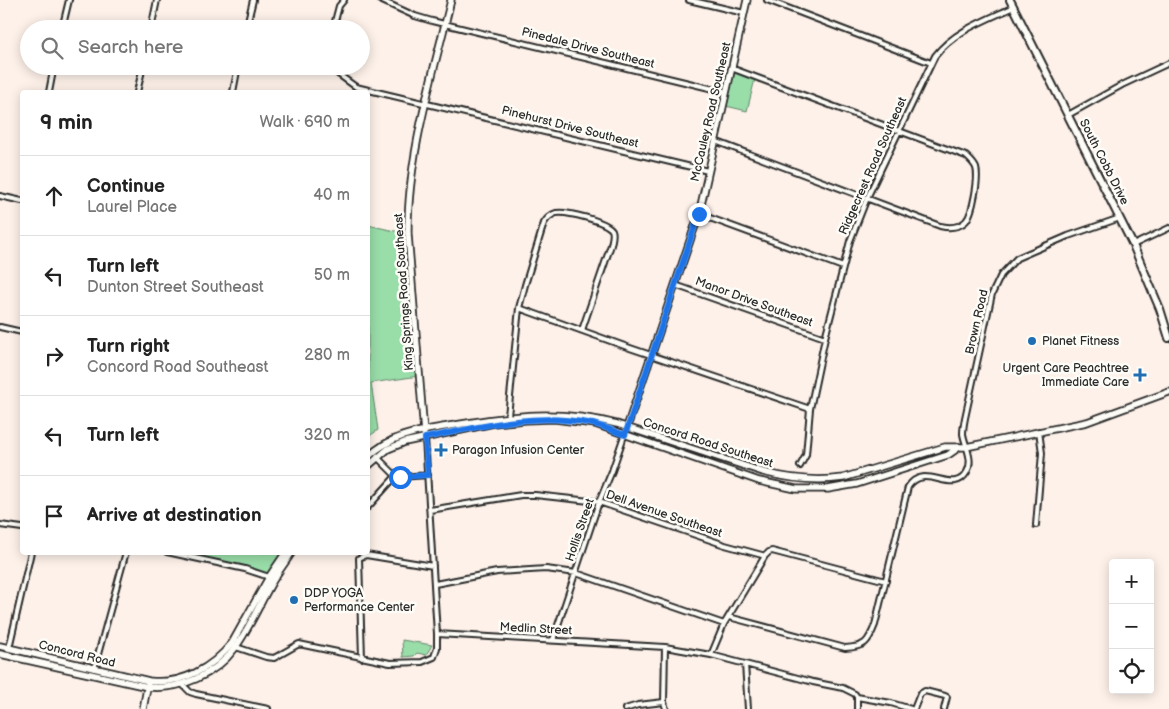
<!DOCTYPE html>
<meta charset="utf-8">
<style>
body{margin:0;font-family:"Balsamiq Sans",sans-serif;background:#f6f6f6;color:#222}
.controls{position:absolute;right:15px;bottom:15px;display:grid;overflow:hidden;border-radius:5px;box-shadow:0 2px 12px #0003}
.controls button{width:45px;height:45px;display:grid;place-items:center;padding:0;border:0;border-bottom:1px solid #e0e0e0;background:#fff;color:#222;font:25px sans-serif}
.stop{position:absolute;width:15px;height:15px;margin:-11px;border:4px solid #1a73e8;border-radius:50%;background:#fff}
.stop.end{background:#1a73e8;border-color:#fff;box-shadow:0 1px 5px #0008}
.list{margin:0;padding:0;list-style:none}
h2{display:flex;justify-content:space-between;align-items:center;height:65px;margin:0;padding:0 20px;font-size:21px}
h2 small{font-size:16px;font-weight:400;color:#767676}
.list li{display:grid;grid-template-columns:32px 1fr auto;gap:15px;align-items:center;box-sizing:border-box;height:80px;padding:0 20px;border-top:1px solid #e0e0e0}
.list b{display:block;font-size:19px;white-space:nowrap}
.list p{margin:0;font-size:16px;white-space:nowrap;color:#767676}
.list em{font-size:16px;font-style:normal;color:#767676}
.icon{flex:none;width:28px;height:28px;fill:none;stroke:currentColor;stroke-width:2;stroke-linecap:round;stroke-linejoin:round}
.map{position:relative;flex:none;width:1169px;height:709px;overflow:hidden}
.search{position:absolute;background:#fff;box-shadow:0 2px 12px #0003;left:20px;top:20px;width:350px;height:55px;display:flex;align-items:center;gap:12px;box-sizing:border-box;padding:0 18px;border-radius:28px;color:#767676;font-size:19px}
.panel{position:absolute;background:#fff;box-shadow:0 2px 12px #0003;left:20px;top:90px;width:350px;height:465px;border-radius:5px}
.map>svg:first-child{display:block}
.green{fill:#99dda9;stroke:#62846a}
.lines{fill:none;stroke-linecap:round;stroke-linejoin:round}
.street-casing{stroke:#2b2b2b;stroke-width:8}
.secondary-casing{stroke:#2b2b2b;stroke-width:9}
.primary-casing{stroke:#2b2b2b;stroke-width:10}
.street{stroke:#fdfcf7;stroke-width:4}
.secondary{stroke:#fdfcf7;stroke-width:5.5}
.primary{stroke:#fdfcf7;stroke-width:6}
.route{stroke:#1a73e8;stroke-width:6}
.poi-dot{fill:#1f6fb2;stroke:#fdfcf7;stroke-width:2}
.labels{text-anchor:middle;dominant-baseline:central;stroke-width:5;stroke-linejoin:round;paint-order:stroke}
.street-label{font-size:12px;fill:#2b2b2b;stroke:#fdfcf7}
.poi-label{font-size:12px;fill:#2b2b2b;stroke:#fdfcf7;text-anchor:start}
</style>
<div class="map">
<svg width="1169" height="709" viewBox="0 0 1169 709">
<rect width="100%" height="100%" fill="#fdf1e9"/>
<filter id="ink" filterUnits="userSpaceOnUse"><feTurbulence type="fractalNoise" baseFrequency=".02" numOctaves="2"/><feDisplacementMap in="SourceGraphic" scale="10" xChannelSelector="R" yChannelSelector="G"/><feConvolveMatrix kernelMatrix="1 2 1 2 8 2 1 2 1" color-interpolation-filters="sRGB"/></filter>
<g filter="url(#ink)">
<!-- green -->
<path class="green" d="M733,72l22,7 -8,32 -21,-5z
M368,225l40,9 11,142 -48,7 7,47 -10,7z
M175,552l116,1 -20,26 -9,-5z
M402,640l30,5 -6,10 -9,-2 -3,3 -11,1z"/>
<g class="lines">
<!-- street casing -->
<g class="street-casing">
<path id="street" d="M380,0l35,16 17,5 294,71
M689,0l55,13
M767,0l164,63
M62,29l7,-29
M151,29l6,-29
M246,29l7,-29
M333,29l6,-23 5,-6
M334,66l4,8 18,13 352,84
M49,92l5,-26
M137,92l6,-26
M233,92l5,-26
M1068,115l54,-30 47,-22
M715,141l225,85c9,2 19,2 26,-5 7,-8 13,-43 10,-53 -2,-5 -6,-8 -10,-12l-235,-88
M0,196l22,5
M699,214l144,53
M1133,245l36,-17
M675,285l150,53
M519,308l111,40 180,61
M0,327l22,5
M508,416l11,-108 6,-23 19,-62c3,-5 6,-8 12,-10 10,-2 50,8 56,17 2,4 0,10 -1,15l-29,85
M377,457l19,19
M800,466l6,-11 4,-46 15,-71 25,-97 17,-43 68,-142c19,-25 51,-36 79,-49
M396,476l4,1 28,-2
M368,507l28,-31
M430,510l91,-15h14l64,7 126,43 37,10 3,1 4,-4 3,-1 114,30
M0,525l22,3
M1036,525l6,-72 -3,-22
M167,552l78,17 24,8
M435,584l62,-12 49,-3 30,4 148,51
M729,617l116,31c20,-1 23,-5 30,-23l33,-138c17,-26 45,10 59,-15 7,-12 -2,-26 -4,-38 0,-6 1,-11 2,-16l27,-124 9,-19 16,-17 51,-22 52,-18
M437,634l228,13 46,8 102,27 30,6 12,6 2,3
M553,640l46,-138 13,-31 15,-44
M236,647l30,10 8,1 25,-14 91,19 32,-1 12,-5 3,-9v-14l-12,-196
M665,647l-1,55 2,7
M9,648l22,-96
M711,655l13,-31 41,-68
M362,658l-3,-100 7,-3 67,11
M745,664l3,45
M94,669l32,-117
M182,684l8,8 6,2 72,15
M857,697l34,6 20,6
M857,697v12
M625,709l13,-4 26,-3
M914,709l6,-15 5,-3 20,5 2,1 -3,12"/>
</g>
<!-- secondary casing -->
<g class="secondary-casing">
<path id="secondary" d="M627,427l72,-213 48,-214
M424,433l-16,-199c-1,-77 25,-159 43,-234
M368,457c25,-24 53,-26 87,-32 58,-10 103,-16 162,-1l146,48c27,7 52,10 80,6l102,-31h21l121,-25 82,-30
M368,466l20,-17 17,-7 89,-19 32,-3 28,-1 41,5 164,57 37,8h32l29,-5 91,-29 10,-7
M0,646l149,35c33,4 63,-13 83,-38l37,-66 17,-25
M0,654l148,33c33,3 67,-12 87,-39 14,-19 24,-43 36,-64 6,-11 14,-21 21,-32
M143,709l5,-26"/>
</g>
<!-- primary casing -->
<g class="primary-casing">
<path id="primary" d="M1010,0l123,245 27,64 9,29"/>
</g>
<!-- street -->
<use href="#street" class="street"/>
<!-- secondary -->
<use href="#secondary" class="secondary"/>
<!-- primary -->
<use href="#primary" class="primary"/>
</g>
</g>
<g class="lines" filter="url(#ink)">
<!-- route -->
<path class="route" d="M400,477l28,-2 -3,-37c54,-11 107,-26 163,-15 13,2 25,8 37,12l74,-221"/>
</g>
<!-- markers -->
<g class="poi-dot">
<circle cx="1032" cy="341" r="5"/>
<path d="M1137.5 367.5h5v5h5v5h-5v5h-5v-5h-5v-5h5z"/>
<path d="M438.5 442.5h5v5h5v5h-5v5h-5v-5h-5v-5h5z"/>
<circle cx="294" cy="600" r="5"/>
</g>
<g class="labels">
<!-- street labels -->
<g class="street-label">
<text transform="translate(588 48) rotate(14)">Pinedale Drive Southeast</text>
<text transform="translate(711 112) rotate(-77)">McCauley Road Southeast</text>
<text transform="translate(570 127) rotate(14)">Pinehurst Drive Southeast</text>
<text transform="translate(1104 162) rotate(63)">South Cobb Drive</text>
<text transform="translate(873 166) rotate(-66)">Ridgecrest Road Southeast</text>
<text transform="translate(404 292) rotate(-94)">King Springs Road Southeast</text>
<text transform="translate(754 302) rotate(20)">Manor Drive Southeast</text>
<text transform="translate(977 322) rotate(-77)">Brown Road</text>
<text transform="translate(708 443) rotate(18)">Concord Road Southeast</text>
<text transform="translate(664 514) rotate(19)">Dell Avenue Southeast</text>
<text transform="translate(580 530) rotate(-71)">Hollis Street</text>
<text transform="translate(536 629) rotate(3)">Medlin Street</text>
<text transform="translate(77 654) rotate(14)">Concord Road</text>
</g>
<!-- poi labels -->
<g class="poi-label">
<text x="1042" y="341">Planet Fitness</text>
<text x="1129" y="368" text-anchor="end">Urgent Care Peachtree<tspan x="1129" dy="14">Immediate Care</tspan></text>
<text x="452" y="450">Paragon Infusion Center</text>
<text x="304" y="593">DDP YOGA<tspan x="304" dy="14">Performance Center</tspan></text>
</g>
</g>
</svg>
<div class="controls">
<button>+</button>
<button>−</button>
<button><svg class="icon" aria-label="locate" viewBox="0 0 24 24"><circle cx="12" cy="12" r="6"/><path d="M12 2v4M12 18v4M2 12h4M18 12h4"/></svg></button>
</div>
<div class="stop" style="left:400px;top:477px"></div>
<div class="stop end" style="left:699px;top:214px"></div>
<div class="search"><svg class="icon" aria-label="search" viewBox="0 0 24 24"><circle cx="10" cy="10" r="6"/><path d="M15 15l6 6"/></svg>Search here</div>
<section class="panel">
<h2>9 min<small>Walk · 690 m</small></h2>
<ul class="list">
<li><svg class="icon" aria-label="ahead" viewBox="0 0 24 24"><path d="M12 20V5M6 11l6-6 6 6"/></svg><div><b>Continue</b><p>Laurel Place</p></div><em>40 m</em></li>
<li><svg class="icon" aria-label="left" viewBox="0 0 24 24"><path d="M17 20v-9H6M10 6l-5 5 5 5"/></svg><div><b>Turn left</b><p>Dunton Street Southeast</p></div><em>50 m</em></li>
<li><svg class="icon" aria-label="right" viewBox="0 0 24 24"><path d="M7 20v-9h11M14 6l5 5-5 5"/></svg><div><b>Turn right</b><p>Concord Road Southeast</p></div><em>280 m</em></li>
<li><svg class="icon" aria-label="left" viewBox="0 0 24 24"><path d="M17 20v-9H6M10 6l-5 5 5 5"/></svg><div><b>Turn left</b></div><em>320 m</em></li>
<li><svg class="icon" aria-label="arrive" viewBox="0 0 24 24"><path d="M6 21V4h12l-3 4 3 4H6"/></svg><div><b>Arrive at destination</b></div></li>
</ul>
</section>
</div>
